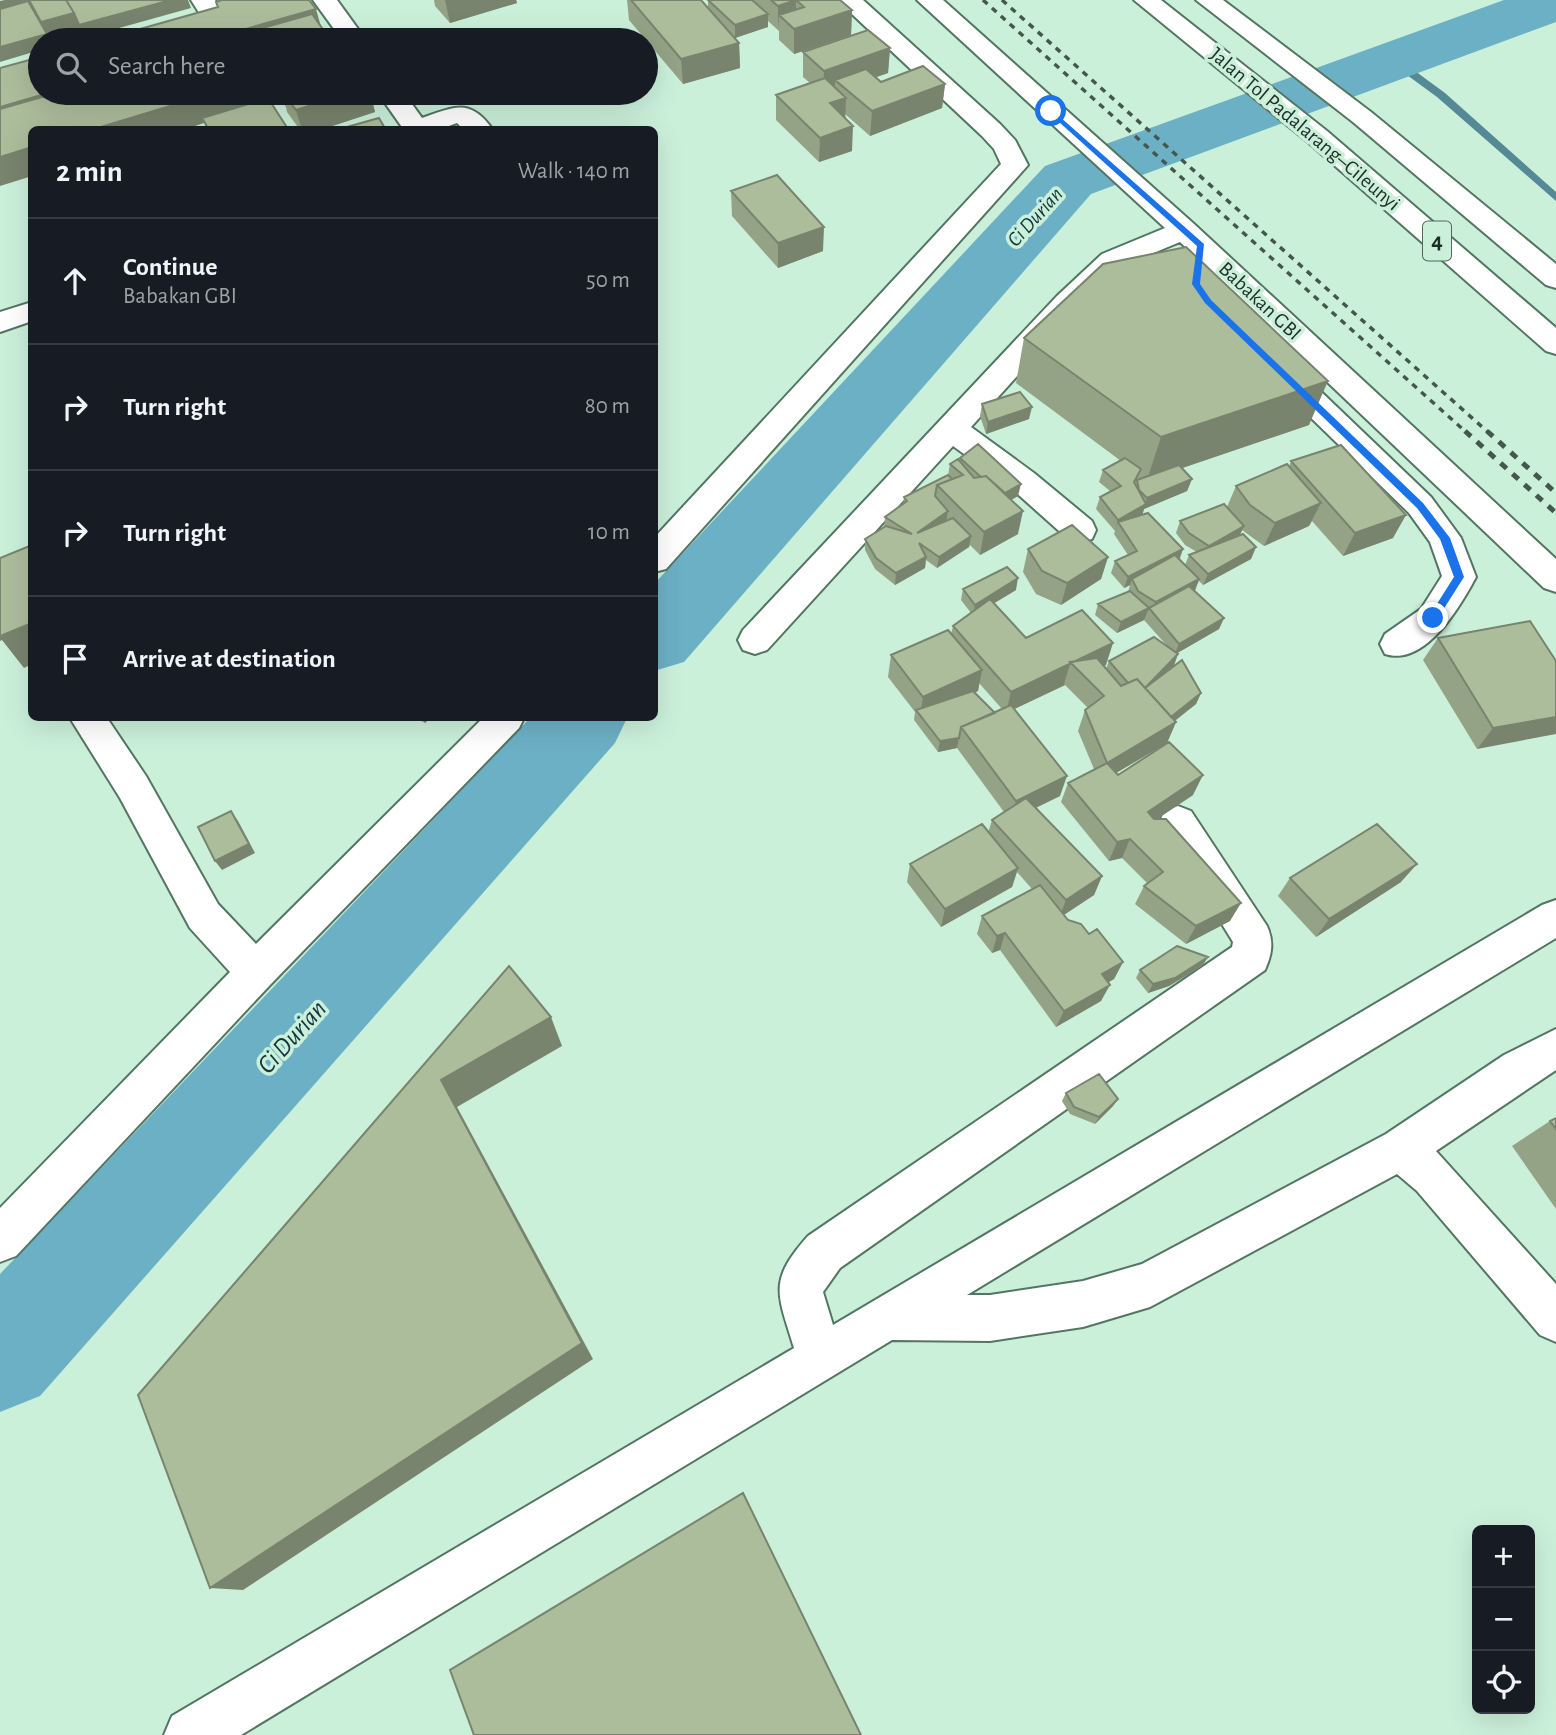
<!DOCTYPE html>
<meta charset="utf-8">
<style>
body{margin:0;font-family:"Alegreya Sans",sans-serif;background:#20242c;color:#f1f3f6}
.controls{position:absolute;right:21px;bottom:21px;display:grid;overflow:hidden;border-radius:10px;box-shadow:0 7px 28px #0002}
.controls button{width:63px;height:63px;display:grid;place-items:center;padding:0;border:0;border-bottom:2px solid #363941;background:#171b24;color:#f1f3f6;font:35px sans-serif}
.stop{position:absolute;width:21px;height:21px;margin:-16px;border:5px solid #1a73e8;border-radius:50%;background:#fff}
.stop.end{background:#1a73e8;border-color:#fff;box-shadow:0 2px 7px #0008}
.list{margin:0;padding:0;list-style:none}
h2{display:flex;justify-content:space-between;align-items:center;height:91px;margin:0;padding:0 28px;font-size:30px}
h2 small{font-size:23px;font-weight:400;color:#9ea1a6}
.list li{display:grid;grid-template-columns:46px 1fr auto;gap:21px;align-items:center;box-sizing:border-box;height:126px;padding:0 28px;border-top:2px solid #363941}
.list b{display:block;font-size:26px;white-space:nowrap}
.list p{margin:0;font-size:23px;white-space:nowrap;color:#9ea1a6}
.list em{font-size:23px;font-style:normal;color:#9ea1a6}
.icon{flex:none;width:38px;height:38px;fill:none;stroke:currentColor;stroke-width:2;stroke-linecap:round;stroke-linejoin:round}
.map{position:relative;flex:none;width:1556px;height:1735px;overflow:hidden}
.search{position:absolute;background:#171b24;box-shadow:0 7px 28px #0002;left:28px;top:28px;width:630px;height:77px;display:flex;align-items:center;gap:18px;box-sizing:border-box;padding:0 24px;border-radius:38px;color:#9ea1a6;font-size:26px}
.panel{position:absolute;background:#171b24;box-shadow:0 7px 28px #0002;left:28px;top:126px;width:630px;height:595px;border-radius:10px}
.map>svg:first-child{display:block}
.lines{fill:none;stroke-linecap:round;stroke-linejoin:round}
.stream{fill:#558996;fill-rule:evenodd}
.river{fill:#6cb0c6;fill-rule:evenodd}
.minor-casing{stroke:#537562;stroke-width:4}
.highway-casing{stroke:#537562;stroke-width:4}
.minor{fill:#fff;fill-rule:evenodd}
.highway{fill:#fff;fill-rule:evenodd}
.rail-far1{stroke:#44574c;stroke-width:3.5;stroke-dasharray:6 6;stroke-linecap:butt}
.rail{stroke:#44574c;stroke-width:5;stroke-dasharray:8 8;stroke-linecap:butt}
.wall{fill:#94a386;fill-rule:evenodd}
.shaded-wall{fill:#78846d}
.building{fill:#acbd9c;stroke:#78846d;stroke-width:2}
.route{fill:#1a73e8}
.labels{text-anchor:middle;dominant-baseline:central;stroke-width:7;stroke-linejoin:round;paint-order:stroke}
.far-street-label{font-size:21px;fill:#1f2d25;stroke:#cbf0da}
.far-water-label{font-size:21px;font-style:italic;fill:#13343e;stroke:#cbf0da}
.shield{fill:#cbf0da;stroke:#53685b;stroke-width:2}
.shield-label{font-size:23px;font-weight:bold;fill:#1f2d25}
.water-label{font-size:26px;font-style:italic;fill:#13343e;stroke:#cbf0da}
</style>
<div class="map">
<svg width="1556" height="1735" viewBox="0 0 1556 1735">
<rect width="100%" height="100%" fill="#cbf0da"/>
<g class="lines">
<!-- stream -->
<path class="stream" d="M1392,60h8l45,33 111,99v9l-119,-104 -45,-33z"/>
<!-- river -->
<path class="river" d="M1504,0h52v22l-465,172 -407,468 -30,9v-87l391,-418z
M530,718h97l-12,25 -575,653 -40,16v-138z"/>
<!-- minor casing -->
<g class="minor-casing">
<path id="minor" d="M191,0h24l14,22 -3,5h-18z
M313,0h24l29,40h-24z
M837,0h26l137,124 15,16 13,25 -362,404 -12,3v-34l347,-374 -7,-15 -12,-13z
M917,0h26l251,224 362,335v33l-12,-4 -364,-346 -58,24 -45,44 -106,117 63,46 58,48 4,9 -4,9 -12,3 -12,-3 -56,-50 -59,-43 -186,204 -12,4 -12,-4 -5,-10 5,-10 314,-334 45,-42 63,-26z
M378,93h26l18,25c32,-11 48,-21 71,12h-29l-7,-7 -19,7h-34z
M32,302v19l-32,11v-20z
M1280,360l11,3 140,134 30,41 15,39c-16,30 -51,90 -91,77l-5,-10 5,-10 36,-25 21,-33 -12,-34 -21,-29 -140,-136 -4,-7 4,-7z
M70,718h37l39,58 72,128 38,40 227,-226h41l-5,10 -249,257 -254,271 -16,6v-54l230,-236 -40,-44 -70,-130z
M1178,806l13,5 76,115c7,16 5,28 -2,44l-425,298 -17,24 10,33 709,-420 14,-5v38l-589,357h23l93,-14 59,-17 244,-130 118,-79 52,-26v41l-120,81 120,133v58l-16,-7 -123,-144 -20,-17 -247,133 -67,20 -93,14 -98,-1 -651,395h-77l8,-19 622,-368c-16,-54 -27,-66 14,-112l424,-289 1,-5 -74,-120 6,-11z"/>
</g>
<!-- highway casing -->
<g class="highway-casing">
<path id="highway" d="M1134,0h27l166,131 229,197v26l-10,-3 -237,-208z
M1196,0h27l148,112 185,152v24l-10,-3 -193,-163z"/>
</g>
<!-- minor -->
<use href="#minor" class="minor"/>
<!-- highway -->
<use href="#highway" class="highway"/>
<!-- rail-far1 -->
<path class="rail-far1" d="M983,0l484,433
M1002,0l487,433"/>
<!-- rail -->
<path class="rail" d="M1465,431l91,82
M1487,431l69,62"/>
</g>
<!-- wall -->
<path class="wall" d="M434,0h82l1,3 -67,20 -15,-17z
M627,0h74l7,9v-9h132l12,10 -1,25 -57,19 -15,-14v-9l-11,-10v6l-33,11 4,5 1,25 -57,16 -54,-64z
M890,48l-2,25 -12,4 5,5 64,2 -3,24 -72,28 -25,-22 7,37 -33,11 -43,-42v-25l34,-12 -7,-6v-25z
M277,93h93l5,19 -55,18h-20l-13,-18 -1,-5z
M731,191l92,60 -45,17 -46,-52z
M1024,338l285,87 -127,43 10,11 -5,12 -43,18 -2,6 43,50 4,-10 8,-3 -12,-7 -9,-12 4,-12 47,-14 9,-21 53,-19 2,-6 102,77 -50,18 -31,-35 -3,5 -45,20 -22,-16 -3,6 17,11 -5,12 -48,26 -4,-4 -5,10 30,27 -5,11 -42,24 1,1 -4,11 27,28 -5,11 -21,17 1,1 -9,21 -51,30 2,2 75,20 -36,24 73,102 -44,23 -51,-40 9,-18 3,-3 -25,-25 -13,3 -48,-59 7,-19 26,-14 -16,-38 7,-21 3,-2 -23,-23 -51,24 46,87 -24,12 66,68 -8,19 -30,20 4,5 21,14 34,28 -9,17 -6,3 -7,19 -45,26 -56,-77 -8,3 -15,-19 5,-18 50,-27 -15,-17 -5,15 -71,40 -34,-45 3,-18 78,-31 4,-13 12,-8 -47,-64 -19,4 -24,-32 1,-8 -27,-35 3,-22 60,-21 2,-8 18,-13 -10,-13 2,-11 53,1 -22,13 32,35 80,27 -3,1 3,3 3,-8 59,-14 -24,-27 4,-9 -4,9 -27,13 -22,-18 3,-11 30,-12 2,-7 -6,3 -13,-15 4,-12 13,-6 -14,-21 1,-3 -19,-22 4,-12 10,-6 -11,-9 4,-12 18,-9 -105,-78zM979,683l23,26 -7,4 -21,-20 4,-2z
M982,404l47,15 -43,15 -6,-18z
M960,458l58,38 -7,4 7,34 -38,21 -10,-10 -1,2 -32,21 -11,-8 -1,8 -30,17 -20,-16 -10,-19v-11l19,-12 1,-10 18,-13 1,-7 44,-22 2,-11 10,-3z
M1028,549l80,8 -7,22 -40,26 -25,-11 -13,-22z
M1438,638l118,23 -79,88 -54,-89z
M416,718h14l-5,5z
M1290,878l111,4 -85,55 -38,-41z
M1208,957l-6,9 -33,20 -21,7 -12,-15 4,-8z
M1066,1093l52,6 -5,7 -18,18 -25,-10 -8,-13z
M1556,1118v91l-44,-63 38,-25z"/>
<!-- shaded-wall -->
<path class="shaded-wall" d="M5,0h23l3,7 -31,9v-15z
M171,0h17l3,8 -115,32h-36v10l-40,12v-15l47,-13 -6,-12 33,-9z
M445,0h71l1,3 -67,20z
M796,0v25l-17,-10 -1,16v-25z
M316,9l7,25h-82l2,6h-13l5,-8z
M852,10l-1,25 -57,19v-25z
M768,14v13l-33,11v-13z
M327,35l1,5h-18z
M739,43l1,25 -57,16 -2,-25z
M890,48l-2,25 -43,15 -10,-8v12l-12,4 1,-25z
M945,84l-3,24 -72,28 2,-25z
M48,93h96l-144,42v-28z
M213,93h46l4,12 -61,13 2,5 -21,7h-92z
M350,93h20l5,19 -55,18h-18l-6,-20z
M846,98l-1,25 -15,-20z
M853,126l-1,25 -33,11 1,-24z
M32,147v29l-32,10v-29z
M824,227l-1,24 -45,17v-25z
M1328,381l-19,44 -162,55 14,-43z
M1032,407l-3,12 -43,15 2,-12z
M1192,479l-5,12 -43,18 -2,7 -24,6 -3,10 3,-12 26,-15 3,-7z
M1021,484l-3,12 -19,11 2,-12z
M1321,503l-12,23 -45,20 11,-23z
M948,511l-2,11 -29,11z
M1023,511l-5,23 -38,21 4,-23z
M1406,515l-13,23 -50,18 12,-23z
M1244,526l-5,11 -34,20 4,-11z
M971,536l-2,11 -32,21 2,-11z
M1256,547l-5,12 -48,26 5,-11z
M1183,549l-4,12 -47,18 -2,6 -6,3 4,-11z
M926,557l-1,11 -30,17 1,-12z
M1108,557l-7,22 -40,26 6,-22z
M1018,578l-2,12 -43,26 2,-11z
M1199,579l-4,12 -43,23 4,-12z
M1149,608l-5,12 -27,13 4,-11z
M1224,618l-5,11 -45,26 5,-11z
M0,623h32v41l-8,4 -22,-28 -2,1z
M1113,643l-7,22 -23,10 -12,-12z
M1178,654l-4,11 -30,23z
M1070,664l-6,20 1,1 -59,28 5,-21z
M982,670l-4,21 -56,27 -2,-2 3,-19z
M1201,693l-5,11 -31,24 11,-6 -9,21 -68,40 8,-20 56,-40z
M1556,717v17l-79,15 16,-21z
M423,718h7l-5,5z
M959,738l-2,10 -19,4 2,-11z
M1203,775l-10,20 -54,36 9,-19z
M1067,776l-7,20 -50,24 6,-19z
M231,811l7,10 17,32 -33,17 -7,-9z
M1130,839l-8,19 -13,3 8,-19z
M1417,864l-16,18 -85,55 13,-18z
M1018,868l-6,19 -71,40 4,-18z
M1102,876l-8,19 -35,23 7,-18z
M1241,903l-11,18 -44,23 10,-18z
M1005,933l-5,17 -8,3 5,-17z
M1208,957l-6,9 -33,20 -21,7 5,-9z
M1123,962l-9,17 -20,12 8,-17z
M1110,985l-9,16 -45,26 8,-16z
M551,1017l11,29 -105,61 136,252 -350,231 -33,-2 231,-508z
M1118,1099l-5,7 -18,18 4,-7z"/>
<!-- building -->
<path class="building" d="M29,0h37l8,13 -33,9z
M66,0h105l-92,25 -5,-12z
M222,0h87l7,9 -81,23 4,6 -9,2h-129l117,-33 -2,-5z
M631,0h70l38,43 -58,16z
M708,0h44l16,14 -33,11z
M771,0h69l12,10 -58,19 -15,-14 25,-8 -8,-7 -18,6z
M28,1l19,33 -47,13v-38z
M312,14l15,21 -17,5h-65l-4,-6z
M868,30l22,18 -66,23 -21,-19z
M40,57v36h8l-48,14v-39z
M923,66l22,18 -73,27 -37,-31 31,-11 15,13z
M825,78l21,20 -16,5 23,23 -33,12 -44,-43z
M56,93h157l-122,37h-59v17l-32,10v-48z
M283,93h67l-54,17z
M268,98l20,31 -79,1 -7,-12z
M379,118l7,12h-50z
M777,175l47,52 -46,16 -47,-52z
M1186,247l142,134 -167,56 -137,-99 79,-74z
M1020,392l12,15 -44,15 -6,-18z
M978,444l43,40 -16,9 -19,-17 -5,1 -21,-19z
M1341,445l65,70 -51,18 -64,-72z
M1125,458l16,11 -7,13 12,22 -28,16 -18,-23 21,-11 -18,-16z
M958,459l16,19 12,-2 37,35 -39,21 -47,-47 26,-10 -13,-11z
M1287,464l34,39 -46,20 -25,-18 -14,-19z
M1179,465l13,14 -45,19 -8,-8 -2,-10z
M948,475l4,4 -15,6 -2,11 13,15 -31,22 36,-15 18,18 -32,21 -20,-14 7,14 -30,16 -20,-15 -11,-19 21,-13 26,8 -27,-17 22,-16 -3,-4z
M1224,504l20,22 -35,20 -20,-13 -9,-12z
M1148,513l35,36 -55,28 -13,-16 22,-10 -19,-29z
M1072,525l36,32 -41,26 -25,-12 -14,-22z
M1243,534l13,13 -48,27 -19,-19z
M32,545v78l-32,13v-78z
M1175,555l24,24 -43,23 -18,-11 -6,-12z
M1007,567l11,11 -43,27 -12,-16z
M1189,586l35,32 -45,26 -30,-36z
M1130,591l19,17 -28,14 -23,-18z
M990,599l36,39 56,-28 31,33 -102,49 -58,-66z
M1530,621l26,40v56l-63,11 -55,-90z
M948,630l34,40 -59,27 -32,-42z
M1154,637l24,17 -33,34 -8,-9 -9,4 -19,-22z
M1097,658l24,28 16,-7 39,43 -69,41 -22,-53 19,-14 -34,-34z
M1182,660l19,33 -30,24 -26,-29z
M973,691l22,22 -34,14 -2,11 -19,3 -24,-31z
M1011,705l56,71 -51,25 -55,-74z
M1169,742l34,33 -55,37 6,7h12l75,84 -45,23 -52,-40 19,-14 -33,-33 -13,3 -49,-59 39,-20 11,12z
M1026,798l76,78 -36,24 -74,-80z
M231,811l18,33 -34,17 -17,-34z
M982,824l36,44 -73,41 -35,-45z
M1377,824l40,40 -88,55 -39,-41z
M1040,885l28,35 13,4 8,10 8,-5 26,33 -21,12 8,11 -46,26 -59,-78 -8,3 -15,-20z
M1177,946l31,11 -33,21 -22,6 -13,-14z
M509,966l42,51 -110,63 141,263 -372,245 -72,-193z
M1099,1074l19,25 -19,18 -25,-10 -8,-14z
M1556,1118v11l-6,-8z
M743,1493l118,242h-387l-24,-65z"/>
<!-- route -->
<path class="route" d="M1051,109l153,135 -4,40 11,16 212,203 27,35 14,39 -28,44 -8,-3 26,-41 -14,-38 -23,-31 -212,-205 -13,-19 5,-38 -148,-133z"/>
<g class="labels">
<!-- far-street labels -->
<g class="far-street-label">
<text transform="translate(1305 129) rotate(40)">Jalan Tol Padalarang–Cileunyi</text>
<text transform="translate(1260 301) rotate(43)">Babakan GBI</text>
</g>
<!-- far-water labels -->
<g class="far-water-label">
<text transform="translate(1035 217) rotate(-48)">Ci Durian</text>
</g>
<!-- shield labels -->
<rect class="shield" x="1423" y="221.5" width="28" height="39" rx="5"/>
<g class="shield-label">
<text x="1437" y="241">4</text>
</g>
<!-- water labels -->
<g class="water-label">
<text transform="translate(292 1037) rotate(-48)">Ci Durian</text>
</g>
</g>
</svg>
<div class="controls">
<button>+</button>
<button>−</button>
<button><svg class="icon" aria-label="locate" viewBox="0 0 24 24"><circle cx="12" cy="12" r="6"/><path d="M12 2v4M12 18v4M2 12h4M18 12h4"/></svg></button>
</div>
<div class="stop" style="left:1051px;top:111px"></div>
<div class="stop end" style="left:1433px;top:618px"></div>
<div class="search"><svg class="icon" aria-label="search" viewBox="0 0 24 24"><circle cx="10" cy="10" r="6"/><path d="M15 15l6 6"/></svg>Search here</div>
<section class="panel">
<h2>2 min<small>Walk · 140 m</small></h2>
<ul class="list">
<li><svg class="icon" aria-label="ahead" viewBox="0 0 24 24"><path d="M12 20V5M6 11l6-6 6 6"/></svg><div><b>Continue</b><p>Babakan GBI</p></div><em>50 m</em></li>
<li><svg class="icon" aria-label="right" viewBox="0 0 24 24"><path d="M7 20v-9h11M14 6l5 5-5 5"/></svg><div><b>Turn right</b></div><em>80 m</em></li>
<li><svg class="icon" aria-label="right" viewBox="0 0 24 24"><path d="M7 20v-9h11M14 6l5 5-5 5"/></svg><div><b>Turn right</b></div><em>10 m</em></li>
<li><svg class="icon" aria-label="arrive" viewBox="0 0 24 24"><path d="M6 21V4h12l-3 4 3 4H6"/></svg><div><b>Arrive at destination</b></div></li>
</ul>
</section>
</div>
